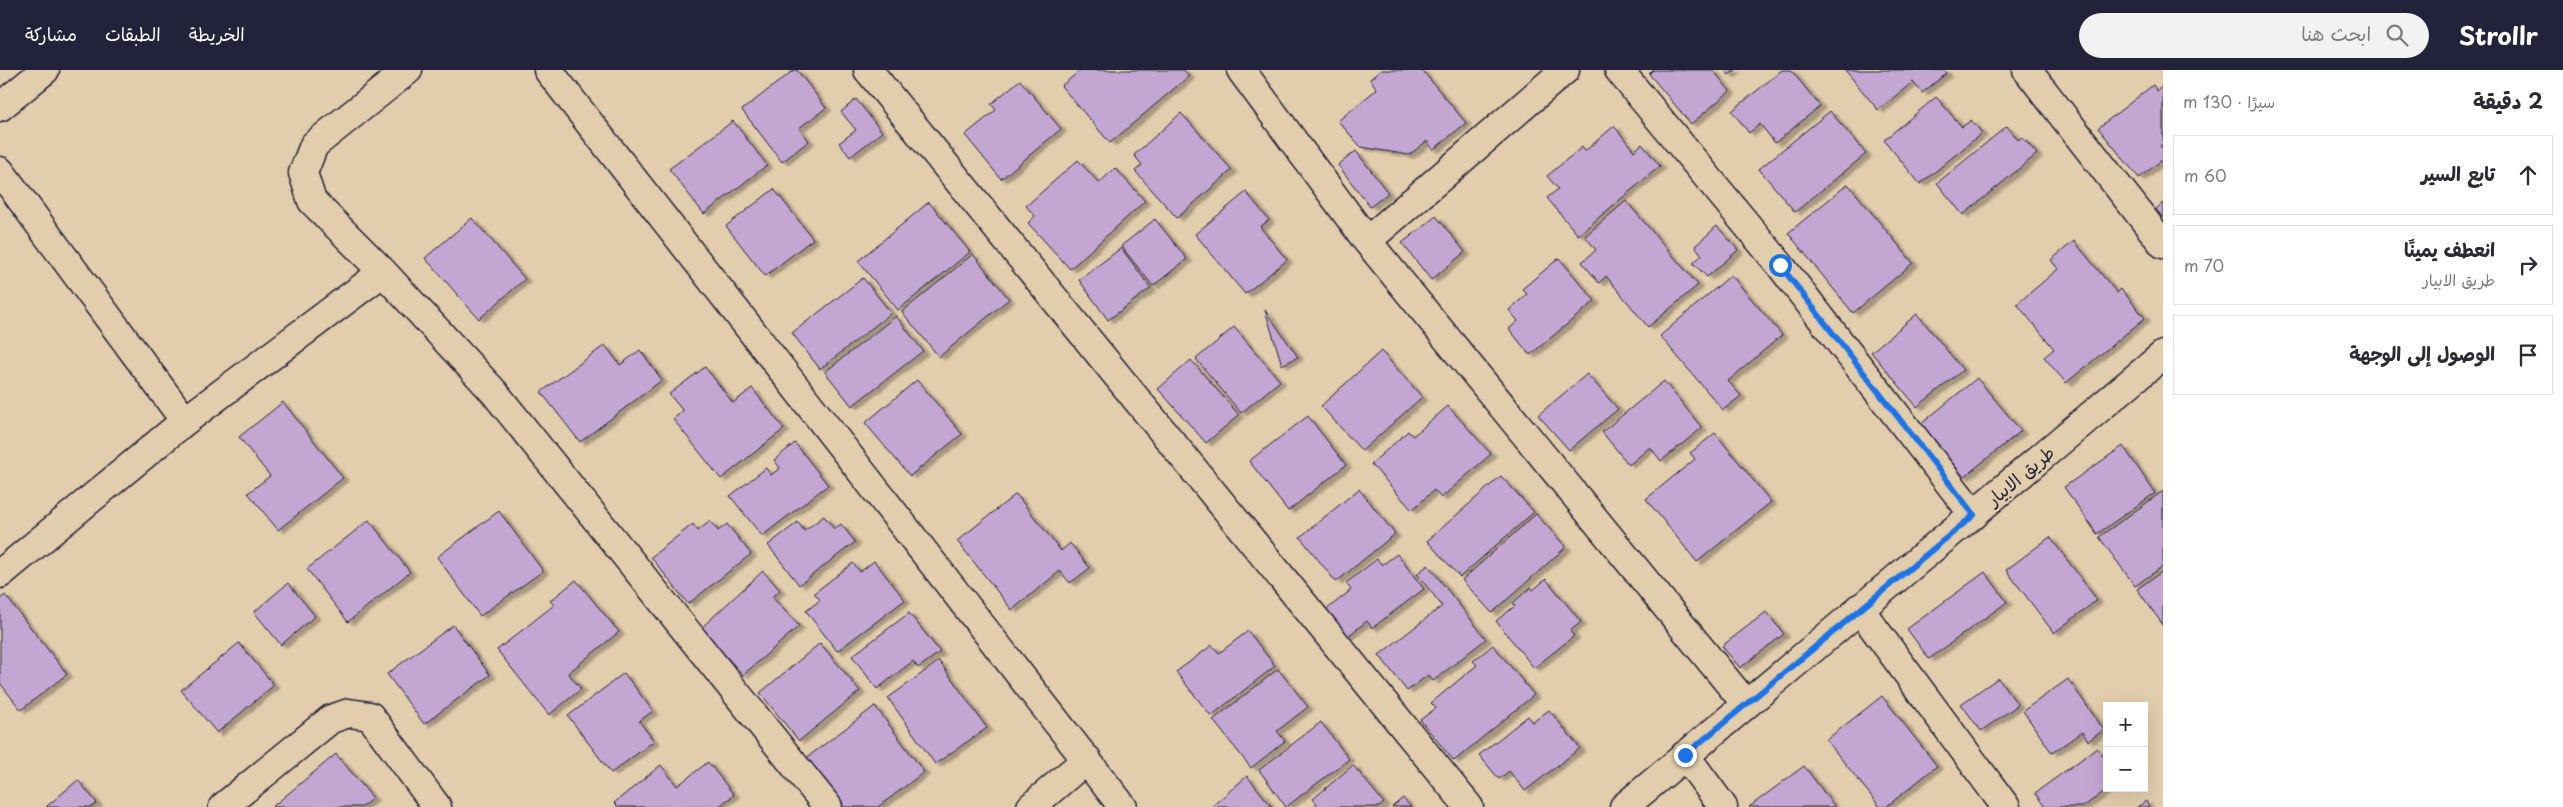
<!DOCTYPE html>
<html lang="ar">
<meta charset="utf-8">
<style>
body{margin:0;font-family:"Playpen Sans","Playpen Sans Arabic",sans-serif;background:#f2f2f3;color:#2b2b33;direction:rtl}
.controls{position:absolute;right:15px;bottom:15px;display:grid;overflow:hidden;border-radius:0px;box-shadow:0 5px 20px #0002}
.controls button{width:45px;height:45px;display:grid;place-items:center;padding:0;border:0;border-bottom:1px solid #e1e1e2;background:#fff;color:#2b2b33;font:25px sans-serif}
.stop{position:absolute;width:15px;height:15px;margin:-11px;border:4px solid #1a73e8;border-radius:50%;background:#fff}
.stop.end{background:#1a73e8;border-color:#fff;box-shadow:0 1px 5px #0008}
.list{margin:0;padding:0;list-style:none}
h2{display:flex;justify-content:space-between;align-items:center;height:65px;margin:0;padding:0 20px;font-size:21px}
h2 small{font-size:16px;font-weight:400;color:#7c7c81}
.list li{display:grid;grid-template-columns:32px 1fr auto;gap:15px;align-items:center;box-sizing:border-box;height:80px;margin:0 10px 10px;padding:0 10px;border:1px solid #e1e1e2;border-radius:0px}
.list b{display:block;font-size:19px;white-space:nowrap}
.list p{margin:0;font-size:16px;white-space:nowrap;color:#7c7c81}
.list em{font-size:16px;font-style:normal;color:#7c7c81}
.icon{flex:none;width:28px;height:28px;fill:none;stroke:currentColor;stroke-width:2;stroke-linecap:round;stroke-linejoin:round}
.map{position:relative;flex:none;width:2163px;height:737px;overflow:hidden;direction:ltr}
header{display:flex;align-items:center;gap:30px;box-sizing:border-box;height:70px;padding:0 25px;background:#22223b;color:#fff}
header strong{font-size:24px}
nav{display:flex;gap:28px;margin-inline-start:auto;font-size:18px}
.search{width:350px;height:45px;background:#f2f2f3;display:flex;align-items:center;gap:12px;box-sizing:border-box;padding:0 18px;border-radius:28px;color:#7c7c81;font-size:19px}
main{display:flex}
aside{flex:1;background:#fff}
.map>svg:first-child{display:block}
.building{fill:#c4a6d2;stroke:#22223b;filter:url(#shadow)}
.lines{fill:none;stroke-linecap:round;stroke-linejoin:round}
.street-casing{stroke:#22223b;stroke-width:31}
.secondary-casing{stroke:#22223b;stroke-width:31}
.street{stroke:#e2cdac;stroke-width:28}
.secondary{stroke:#e2cdac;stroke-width:28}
.route{stroke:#1a73e8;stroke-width:6}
.labels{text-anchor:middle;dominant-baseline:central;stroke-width:4.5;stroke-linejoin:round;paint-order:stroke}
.street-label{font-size:18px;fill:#22223b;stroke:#e2cdac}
</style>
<header>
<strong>Strollr</strong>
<div class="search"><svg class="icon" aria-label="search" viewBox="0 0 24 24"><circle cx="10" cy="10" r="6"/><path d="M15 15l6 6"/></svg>ابحث هنا</div>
<nav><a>الخريطة</a><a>الطبقات</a><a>مشاركة</a></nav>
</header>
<main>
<aside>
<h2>2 دقيقة<small>سيرًا · 130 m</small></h2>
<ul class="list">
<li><svg class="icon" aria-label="ahead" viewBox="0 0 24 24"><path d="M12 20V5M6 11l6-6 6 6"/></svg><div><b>تابع السير</b></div><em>60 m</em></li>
<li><svg class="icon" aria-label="right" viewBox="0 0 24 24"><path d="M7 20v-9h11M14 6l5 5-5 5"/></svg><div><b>انعطف يمينًا</b><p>طريق الابيار</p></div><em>70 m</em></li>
<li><svg class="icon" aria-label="arrive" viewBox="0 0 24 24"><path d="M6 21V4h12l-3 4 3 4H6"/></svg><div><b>الوصول إلى الوجهة</b></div></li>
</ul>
</aside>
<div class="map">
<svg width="2163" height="737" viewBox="0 0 2163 737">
<defs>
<filter id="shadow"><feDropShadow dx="5.5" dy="3" stdDeviation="1" flood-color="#0004"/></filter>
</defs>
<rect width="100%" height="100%" fill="#e2cdac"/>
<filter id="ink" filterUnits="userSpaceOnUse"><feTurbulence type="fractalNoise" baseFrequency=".02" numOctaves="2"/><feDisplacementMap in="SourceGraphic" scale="10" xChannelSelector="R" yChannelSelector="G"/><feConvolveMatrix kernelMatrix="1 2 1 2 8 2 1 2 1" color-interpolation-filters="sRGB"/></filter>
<g filter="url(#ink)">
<!-- building -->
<path class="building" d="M794,0h3l29,38 -27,20 10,13 -27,21 -40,-52z
M1081,0h103l5,6 -79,67 -49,-57z
M1381,0h41l44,53 -33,27 -6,-9 -18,14 -48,-8 -23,-26 39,-32 -7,-10z
M1653,0h60l17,21 -39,33 -42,-50z
M1725,0h11l-7,5z
M1782,0h9l29,36 -45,37 -15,-19 -11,9 -17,-22z
M1845,0h99l3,3 -25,20 -9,-11 -35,28z
M1020,10l41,49 -60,50 -36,-44 31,-25 -5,-6z
M2153,15l4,6 6,-5v57l-3,3 3,3v10l-24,19 -41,-50z
M1936,27l26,30 9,-7 11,13 -62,51 -36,-44z
M856,29l26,33 -32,25 -11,-14 17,-13 -15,-18z
M1830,41l36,43 -71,58 -36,-43z
M1181,43l51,57 -55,48 -42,-47 7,-6 -8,-10z
M733,51l34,44 -63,49 -35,-45z
M1614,56l20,25 8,-7 18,22 -82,69 -31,-37 11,-9 -11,-13 35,-29 3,4z
M2007,56l11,14 4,-3 15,17 -74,61 -26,-32z
M1356,81l32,42 -18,14 -32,-42z
M1078,90l21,23 16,-15 30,33 -75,68 -42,-46 7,-7 -9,-10z
M1848,114l65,79 -60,50 -65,-80z
M774,119l39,50 -48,37 -39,-50z
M1246,122l23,28 -9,7 27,33 -42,34 -50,-60z
M1626,131l72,84 -50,42 -42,-51 -7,7 -17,-21 14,-12 -11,-14z
M929,132l41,50 -72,58 -40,-49z
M2163,133v15l-7,-9z
M1436,146l29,36 -34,28 -29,-37z
M472,148l53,61 -46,40 -54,-61z
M1155,149l32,40 -34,27 -32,-40z
M1717,156l21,24 -31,27 -14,-14 9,-8 -7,-9z
M2074,171l43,52 4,-4 24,29 -79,65 -22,-26 10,-8 -37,-45 41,-35 -7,-9z
M1121,178l30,40 -43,32 -29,-40z
M973,184l36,45 -70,58 -37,-45z
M1559,188l36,43 -65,54 -21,-26 9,-8 -9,-11 18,-16 -5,-5z
M1731,205l51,60 -54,46 13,15 -18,14 -63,-74z
M863,208l28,35 -71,56 -28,-36z
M1265,240l33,47 -16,8z
M1917,244l46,56 -46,37 -46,-55z
M896,246l27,35 -71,55 -27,-34z
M1234,257l46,54 -39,32 -45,-54z
M605,275l15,20 20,-15 22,30 -82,62 -39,-50z
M1381,281l41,46 -60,54 -41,-45z
M1191,290l48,55 -33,28 -48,-54z
M705,297l28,36 19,-15 32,41 -63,50 -48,-60 10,-8 -14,-17z
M1587,304l31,35 -49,41 -31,-35z
M1977,308l44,53 -57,46 -43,-53z
M917,310l45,54 -52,42 -45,-53z
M1664,311l38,47 -41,33 -11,-14 -21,18 -27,-33z
M283,332l60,76 -65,52 -30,-37 22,-17 -31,-39z
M1448,336l43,48 -50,44 -7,-8 -22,20 -41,-46 37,-33 5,5z
M1308,346l38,49 -58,46 -39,-50z
M1715,363l56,69 -74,60 -51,-63 49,-40 -5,-6z
M795,373l33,42 -66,51 -32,-40 36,-28 5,7 9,-7 -6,-8z
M2123,376l32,47 -58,41 -33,-47z
M1501,406l33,36 -74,65 -33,-36z
M1359,419l36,45 -59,48 -36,-45z
M2163,421v75l-28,20 -36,-49z
M1016,424l45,57 9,-8 20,25 -20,15 -10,-12 -48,39 -55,-69z
M499,441l44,60 -63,45 -43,-59z
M1536,444l30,33 -74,66 -30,-33z
M824,446l10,13 7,-5 14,18 -56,43 -31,-40 30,-23 6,9z
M369,450l41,52 -62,50 -41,-53z
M710,451l8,10 9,-7 24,30 -63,50 -37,-47 42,-33 5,7z
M2050,467l47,63 -43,33 -48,-63z
M1397,484l27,35 -52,39 -5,-7 -20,16 -21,-27 25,-20 -5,-7 31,-24 5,6z
M874,491l31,39 -68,51 -31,-40 14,-11 -6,-7 39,-30 7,9z
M1428,495l58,74 -53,42 -5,-6 -21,16 -28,-36 63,-49 -25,-32z
M763,501l17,19 -8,7 27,29 -56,49 -42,-47z
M2163,501v54l-26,-36z
M1985,502l22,30 -78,57 -22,-30z
M1546,509l35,43 -11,9 4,5 -40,32 -38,-47 19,-15 -2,-3 18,-16 2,3z
M576,510l43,52 -51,41 13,16 -32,26 -52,-65 57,-45 -4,-4z
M288,513l27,33 -34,29 -27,-33z
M5,525l62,79 -46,36 -21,-27v-84z
M1766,542l18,22 -44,34 -18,-22z
M909,543l31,39 -22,16 -5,-7 -36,28 -25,-33z
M453,555l37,50 -66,49 -37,-50z
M1248,561l27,35 -64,50 -35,-44 36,-27 7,8z
M239,573l35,42 -57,48 -36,-43z
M820,573l40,48 -61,50 -39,-48z
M1493,575l41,50 -80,66 -34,-41 16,-12 -5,-5 46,-38 -4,-4z
M939,591l48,67 -52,36 -47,-66z
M1278,599l30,38 -31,24 8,10 -34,27 -38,-48z
M624,603l29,38 -14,10 15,20 -43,32 -43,-57z
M1998,608l20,27 -37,26 -20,-27z
M2068,609l36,51 -16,11 -6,-9 -30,21 -29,-42z
M1882,626l55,70 -51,41h-6l-54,-67z
M875,636l49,66 -46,35h-37l-36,-48z
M1549,640l31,38 -55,43 -16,-20 -10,8 -20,-24 49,-39 5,6z
M1321,652l28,37 -63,48 -27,-37z
M2097,678l10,13v27h2l-26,19h-38l-10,-14z
M336,684l37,44 -11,9h-90z
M708,692l26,33 -16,12h-100l-4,-4 47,-38 16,21z
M1353,695l31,38 -5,4h-66l4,-3 -4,-5z
M1804,696l31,41h-86z
M1247,706l25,31h-61z
M78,710l19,23 -5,4h-46z
M1403,728l8,9h-19z
M2146,731l3,6h-12z"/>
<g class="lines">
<!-- street casing -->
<g class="street-casing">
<path id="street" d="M408,0l-94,75 -11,28 9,28 71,71 111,120 334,415
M548,0l575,737
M868,0l601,737
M1241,0l126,171 379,463
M1619,0l161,195 194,250
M2027,0l136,174
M0,37l45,-37
M0,101l185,250
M1367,171l198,-171
M0,504l185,-153 198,-149
M1859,538l147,199
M1685,685l38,52
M223,737l108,-88 18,-6 21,3 67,91
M1031,737l56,-48"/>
</g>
<!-- secondary casing -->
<g class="secondary-casing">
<path id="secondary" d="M1624,737l539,-452"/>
</g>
<!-- street -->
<use href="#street" class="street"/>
<!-- secondary -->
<use href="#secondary" class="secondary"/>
</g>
</g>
<g class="lines" filter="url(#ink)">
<!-- route -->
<path class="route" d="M1685,685l289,-240 -194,-250"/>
</g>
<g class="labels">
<!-- street labels -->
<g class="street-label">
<text transform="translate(2020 405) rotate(-40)">طريق الابيار</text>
</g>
</g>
</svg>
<div class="controls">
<button>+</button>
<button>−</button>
</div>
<div class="stop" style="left:1780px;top:195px"></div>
<div class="stop end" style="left:1685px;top:685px"></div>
</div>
</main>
